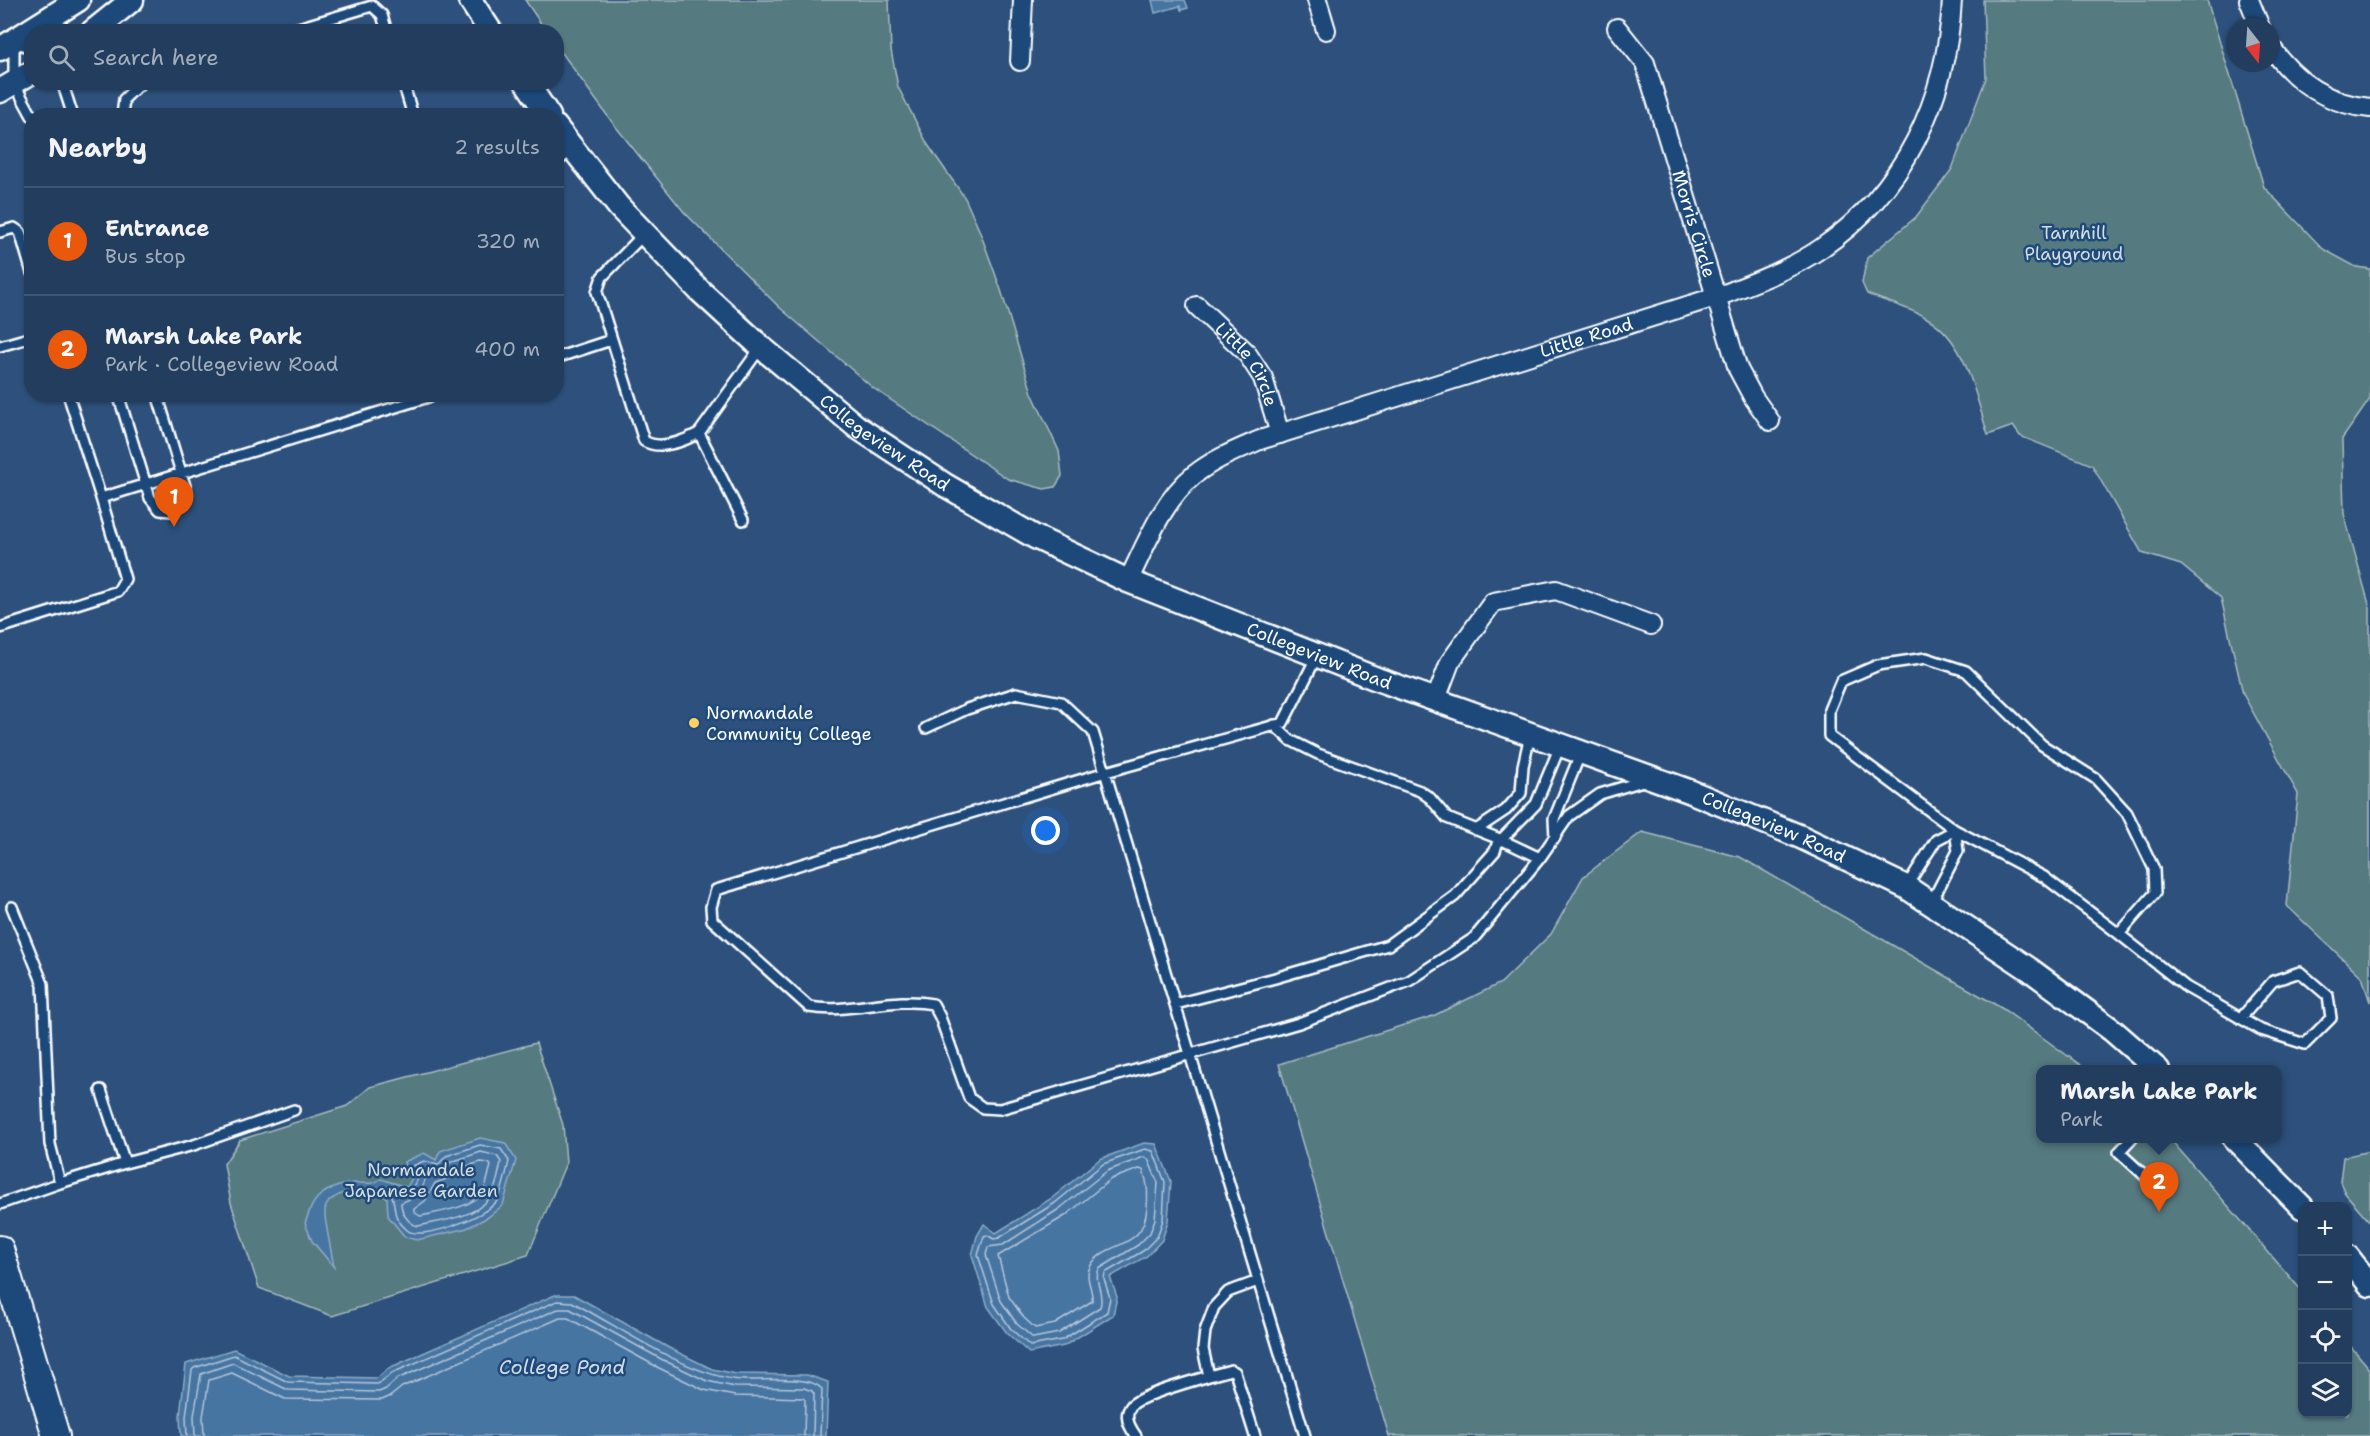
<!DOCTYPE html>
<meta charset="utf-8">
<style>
body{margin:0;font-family:"Shantell Sans",sans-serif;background:#2a4463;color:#f1f3f6}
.controls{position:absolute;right:18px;bottom:18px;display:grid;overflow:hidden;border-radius:12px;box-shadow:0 2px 4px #0004}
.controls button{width:54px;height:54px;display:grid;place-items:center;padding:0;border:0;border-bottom:2px solid #3f5672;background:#223d5d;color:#f1f3f6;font:30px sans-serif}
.compass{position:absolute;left:2226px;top:18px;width:54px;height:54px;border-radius:50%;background:#223d5d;box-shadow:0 2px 4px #0004;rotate:163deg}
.you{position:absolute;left:1046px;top:831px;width:21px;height:21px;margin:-15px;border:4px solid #fff;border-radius:50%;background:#1a73e8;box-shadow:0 0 0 9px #1a73e833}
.badge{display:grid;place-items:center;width:39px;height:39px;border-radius:50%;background:#ea580c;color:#fff;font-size:20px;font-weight:700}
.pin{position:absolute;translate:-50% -50px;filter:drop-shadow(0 2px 3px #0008)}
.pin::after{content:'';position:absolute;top:32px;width:21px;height:18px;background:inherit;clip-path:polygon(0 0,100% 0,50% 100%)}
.popup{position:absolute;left:2036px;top:1065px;width:246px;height:78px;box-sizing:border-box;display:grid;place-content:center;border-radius:12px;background:#223d5d;filter:drop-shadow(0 2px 4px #0005);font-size:20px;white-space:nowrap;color:#a2aebc}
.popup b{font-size:22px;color:#f1f3f6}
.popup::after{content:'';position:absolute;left:50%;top:100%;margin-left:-12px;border:12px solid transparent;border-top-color:#223d5d}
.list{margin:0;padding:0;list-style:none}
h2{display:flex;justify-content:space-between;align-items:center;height:78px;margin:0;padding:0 24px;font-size:26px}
h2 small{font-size:20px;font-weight:400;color:#a2aebc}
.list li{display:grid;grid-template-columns:39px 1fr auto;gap:18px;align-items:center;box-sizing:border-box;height:108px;padding:0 24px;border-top:2px solid #3f5672}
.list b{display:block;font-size:22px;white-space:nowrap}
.list p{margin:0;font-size:20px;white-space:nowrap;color:#a2aebc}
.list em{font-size:20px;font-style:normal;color:#a2aebc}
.icon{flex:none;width:33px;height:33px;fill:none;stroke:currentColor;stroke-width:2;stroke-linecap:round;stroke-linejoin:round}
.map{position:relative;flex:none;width:2370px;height:1436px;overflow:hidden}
.search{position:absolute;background:#223d5d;box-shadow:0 2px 4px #0004;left:24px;top:24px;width:540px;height:66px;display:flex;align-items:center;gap:15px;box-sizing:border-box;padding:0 21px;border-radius:24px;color:#a2aebc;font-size:22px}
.panel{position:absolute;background:#223d5d;box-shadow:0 2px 4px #0004;left:24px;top:108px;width:540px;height:294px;border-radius:24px}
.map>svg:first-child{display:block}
.green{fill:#547a80;stroke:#aabcc0;stroke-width:1.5}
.water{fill:#4674a2;stroke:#90acc7;stroke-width:1.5}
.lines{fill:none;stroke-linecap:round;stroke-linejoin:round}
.shore{stroke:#b5c7da;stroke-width:1.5}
.service-casing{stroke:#fff;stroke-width:14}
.minor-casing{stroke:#fff;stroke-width:22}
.tertiary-casing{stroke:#fff;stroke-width:27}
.secondary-casing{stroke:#fff;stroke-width:30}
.service{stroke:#1f4a7a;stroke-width:9}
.minor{stroke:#1f4a7a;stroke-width:18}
.tertiary{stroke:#1f4a7a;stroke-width:22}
.secondary{stroke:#1f4a7a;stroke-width:26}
.poi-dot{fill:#ffd166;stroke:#1f4a7a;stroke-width:2}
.labels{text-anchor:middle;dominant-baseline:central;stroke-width:5;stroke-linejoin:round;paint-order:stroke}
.street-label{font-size:18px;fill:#fff;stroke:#1f4a7a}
.park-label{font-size:18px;fill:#d4dedf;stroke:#1f4a7a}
.poi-label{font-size:18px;fill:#fff;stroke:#1f4a7a;text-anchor:start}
.water-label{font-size:20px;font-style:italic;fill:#d1dce8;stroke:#1f4a7a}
</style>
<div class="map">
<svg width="2370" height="1436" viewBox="0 0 2370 1436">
<rect width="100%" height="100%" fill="#2d517c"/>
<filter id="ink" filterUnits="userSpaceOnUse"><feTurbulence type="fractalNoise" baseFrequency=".0167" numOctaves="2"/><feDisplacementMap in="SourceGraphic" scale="12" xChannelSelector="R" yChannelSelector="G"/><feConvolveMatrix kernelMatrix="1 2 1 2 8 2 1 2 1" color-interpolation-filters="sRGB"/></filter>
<g filter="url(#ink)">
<!-- green -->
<path class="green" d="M525,0h364l2,50 7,37 30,58 37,53 15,34 21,58 31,103 27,58 3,25 -7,11 -11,2 -36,-10 -135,-91 -94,-81 -95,-95 -72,-90 -55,-76 -1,-14 -10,-1z
M1983,0h224l57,187 59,62 33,18 14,2v130l-28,40 2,75 26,94v394l-8,-25 -75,-71 11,-112 -55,-100 -22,-96 -40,-33 -39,-12 -50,-88 -72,-29 -7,-10 -25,9c-13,-40 -21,-94 -61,-117 -18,-10 -40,-16 -60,-24l-5,-11 5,-25 49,-41 36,-48 34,-91z
M1642,832l98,25 263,152 83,60 -46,1v68l130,1 132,152v123h46v-71l22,26v67h-981l-110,-372 154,-48 68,-33 50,-49 32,-57z
M536,1043l27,82 3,38 -38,92 -196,61 -73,-28 -28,-85 -7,-39 16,-24 107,-34 23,-19z
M2370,1151v71l-25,-29 -5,-11 3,-25z"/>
<!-- water -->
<path class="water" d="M1152,0h33l3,8 -7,2 -1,-4 -25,7z
M480,1138l25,5 11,17 -13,45 -15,12 -21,11 -50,12 -12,-3 -17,-21 -1,-18c-12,-7 -27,-10 -40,-6 -28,9 -23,18 -19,43 2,11 4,21 6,32l-22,-26 -7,-18c3,-7 5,-16 10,-22 8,-12 30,-18 43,-18 11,0 14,2 23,-4l26,8 5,-9 -6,-7 -2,-9 20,-9 12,7 4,-9z
M1144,1143l12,1 15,37 -3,40 -6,19 -15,16 -37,21 7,20 -4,18 -49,31 -35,7 -22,-20 -19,-26 -16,-52 5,-19 7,-12 12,9 56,-35 48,-39z
M555,1295h19l95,53 43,21 24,5 71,1 21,7 -2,54h-645l-1,-20 6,-52 48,-15 55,27 88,2 12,-10z"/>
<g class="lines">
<!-- shore -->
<path class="shore" d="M480,1145l21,4 8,12c-2,9 -7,32 -12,40 -10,15 -77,41 -90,29 -18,-17 -9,-20 -16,-37l3,-3 12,3 6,-3 6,-11 -5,-13 11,-5 14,4 8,-9z
M1145,1149l8,2 12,31 -2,38 -6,17 -14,14 -38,22 -1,6 6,19 -3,14 -45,28 -32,6 -19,-17 -17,-25 -16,-49 6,-19 3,-1 7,4 5,-1 56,-35 48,-39z
M481,1152l16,4 4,6c-2,10 -5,29 -12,37 -16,19 -49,22 -71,27 -10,-2 -17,-14 -17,-23 17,-8 23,-10 25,-31h14l11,-10z
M1144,1157l4,2 10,24 -3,36 -5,14 -12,12 -39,24c-6,13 6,24 1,38l-41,26 -26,5 -16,-14 -16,-23 -15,-46 2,-8 15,-2 56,-36 48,-38z
M481,1162l8,1 2,3c-3,8 -4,21 -9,27 -13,16 -44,19 -62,23l-6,-4v-3l11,-8 10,-18 12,-4 10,-10z
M1139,1169l4,1c5,14 5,23 4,37 -3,45 -40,32 -56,58 -8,13 3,24 1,36l-37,23 -20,4 -11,-10 -15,-21 -11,-41 67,-40 46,-37z
M187,1436l-1,-19 6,-47 2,-2 40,-13 54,27 90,2 14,-11 165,-72 15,1c47,25 109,69 161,77 21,4 76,-6 89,10l-2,47
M195,1436l-1,-20 7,-42 32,-11 55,27 91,2 7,-3 11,-10 161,-70h12l93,51 44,21 28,6 69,1 8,3 2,3 -1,42
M204,1436l-1,-19 6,-37 23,-7 53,26 97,1 9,-4 11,-9 158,-69h8l91,50 45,22 31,6 68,2 2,2 -1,36"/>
<!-- service casing -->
<g class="service-casing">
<path id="service" d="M285,32l87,-26 10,9 5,17
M32,49l-18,-8v42l18,33
M62,82l11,34
M403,82l10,34
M122,116l2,-17 18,-17
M556,162l18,-13
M0,232l14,-4 6,4 12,41
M644,234l-42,43 -5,15 47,149c17,10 40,0 55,-8l62,-86
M0,346l32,-9
M556,358l55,-18
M68,394l33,104
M118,394l32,104 10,12 12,1 13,-10 1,-12 -29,-95
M699,433l44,87
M0,628l118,-37 7,-12 -24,-81 337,-104
M1317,656l-34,67 -177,49 -390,118 -5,17 1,13 97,87c41,7 83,-11 124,-3l7,13 29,81 14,10 17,1 299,-86 110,-42 65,-43 66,-80
M1274,725l16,15 28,14 102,37 10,7 17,20 55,22 38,18 29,-42 31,-22 46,-14
M926,728l41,-19 49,-16 45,9 32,30 212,704
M1476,830l30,-20 15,-17 2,-27 7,-31
M1555,838l-1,-19 27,-67
M1906,887l30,-47 19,-10
M1931,903l27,-52 -3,-21
M12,907l31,77 7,160 10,39
M2119,934l-75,-57 -89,-47 -126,-94v-26l12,-29 37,-16 48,-7 40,13 76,74 54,34 31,34 27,56 1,24 -36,41 67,53 75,43 44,14 26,-26 -3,-22 -28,-24 -27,9 -32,37
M1176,1004l99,-26 113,-33 67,-49 40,-45 2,-7 39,-40 24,-58
M2132,1138l-13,14 36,33
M125,1163l69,-18 100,-35
M0,1204l60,-21 65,-20 -24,-73
M1209,1376l22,-6 4,2 20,64
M1136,1436c-6,-8 -13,-20 -5,-30 9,-11 62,-25 78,-30l-6,-27 2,-18 9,-24 14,-15 30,-11"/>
</g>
<!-- minor casing -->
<g class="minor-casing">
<g id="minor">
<path d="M1317,0l9,30"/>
<path d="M2249,0l11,27"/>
<path id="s1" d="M1617,28l28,35 93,306 15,28 17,24"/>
<path d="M2271,47c24,35 56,57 99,61"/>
<path d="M1020,61l3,-61"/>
<path id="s2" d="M1197,306l49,46 17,26 17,56"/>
<path id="s3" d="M1128,581c18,-36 34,-80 66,-106 20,-16 43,-25 66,-35l465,-146c32,-13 66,-25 95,-45 84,-57 127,-149 132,-249"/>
<path d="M1436,699l14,-37 43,-60 63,-12 95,35"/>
</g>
</g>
<!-- tertiary casing -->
<g class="tertiary-casing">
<g id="tertiary">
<path d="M470,0l21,32"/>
<path d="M92,32l40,-32"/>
<path d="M0,49l78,-49"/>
<path d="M526,82l23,34"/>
<path d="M0,91l32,-19"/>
<path id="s4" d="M556,127l63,80 80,83 62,57 96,80 88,58 90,52 93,44 249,98 312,112 112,46 105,50 123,82 83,61 46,40"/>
<path d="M2234,1138l68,69"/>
<path d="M2348,1257l22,28"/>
</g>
</g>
<!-- secondary casing -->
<g class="secondary-casing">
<path id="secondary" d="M0,1249l56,187"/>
</g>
<!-- service -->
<use href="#service" class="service"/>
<!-- minor -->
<use href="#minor" class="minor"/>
<!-- tertiary -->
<use href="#tertiary" class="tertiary"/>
<!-- secondary -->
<use href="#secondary" class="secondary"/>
</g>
</g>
<!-- markers -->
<circle class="poi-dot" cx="694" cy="723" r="6"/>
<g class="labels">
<!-- street labels -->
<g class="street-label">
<text stroke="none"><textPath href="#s1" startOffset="213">Morris Circle</textPath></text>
<text stroke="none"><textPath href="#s3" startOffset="543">Little Road</textPath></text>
<text stroke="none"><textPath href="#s2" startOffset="78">Little Circle</textPath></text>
<text stroke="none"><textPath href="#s4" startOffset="458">Collegeview Road</textPath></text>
<text stroke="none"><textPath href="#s4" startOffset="944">Collegeview Road</textPath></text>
<text stroke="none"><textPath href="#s4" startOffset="1430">Collegeview Road</textPath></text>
</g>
<!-- park labels -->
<g class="park-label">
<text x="2074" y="233">Tarnhill<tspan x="2074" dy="21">Playground</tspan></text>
<text x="421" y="1170">Normandale<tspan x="421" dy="21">Japanese Garden</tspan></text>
</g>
<!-- poi labels -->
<g class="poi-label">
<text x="706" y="713">Normandale<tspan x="706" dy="21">Community College</tspan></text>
</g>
<!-- water labels -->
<g class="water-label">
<text x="562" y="1367">College Pond</text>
</g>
</g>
</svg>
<div class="controls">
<button>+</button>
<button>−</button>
<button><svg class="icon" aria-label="locate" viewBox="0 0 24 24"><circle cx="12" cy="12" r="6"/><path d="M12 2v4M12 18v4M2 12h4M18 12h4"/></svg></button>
<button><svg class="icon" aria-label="layers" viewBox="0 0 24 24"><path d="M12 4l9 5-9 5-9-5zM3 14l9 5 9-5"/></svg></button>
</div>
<svg class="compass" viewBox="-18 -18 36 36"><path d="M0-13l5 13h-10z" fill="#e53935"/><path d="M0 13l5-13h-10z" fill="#a2aebc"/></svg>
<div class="you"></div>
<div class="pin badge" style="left:174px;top:527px">1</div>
<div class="pin badge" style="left:2159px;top:1212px">2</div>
<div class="popup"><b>Marsh Lake Park</b>Park</div>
<div class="search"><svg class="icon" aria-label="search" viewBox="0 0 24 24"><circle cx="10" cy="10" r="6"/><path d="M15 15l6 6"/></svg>Search here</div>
<section class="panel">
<h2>Nearby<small>2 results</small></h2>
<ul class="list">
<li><span class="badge">1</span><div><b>Entrance</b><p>Bus stop</p></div><em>320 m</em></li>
<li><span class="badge">2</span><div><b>Marsh Lake Park</b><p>Park · Collegeview Road</p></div><em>400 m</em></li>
</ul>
</section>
</div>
